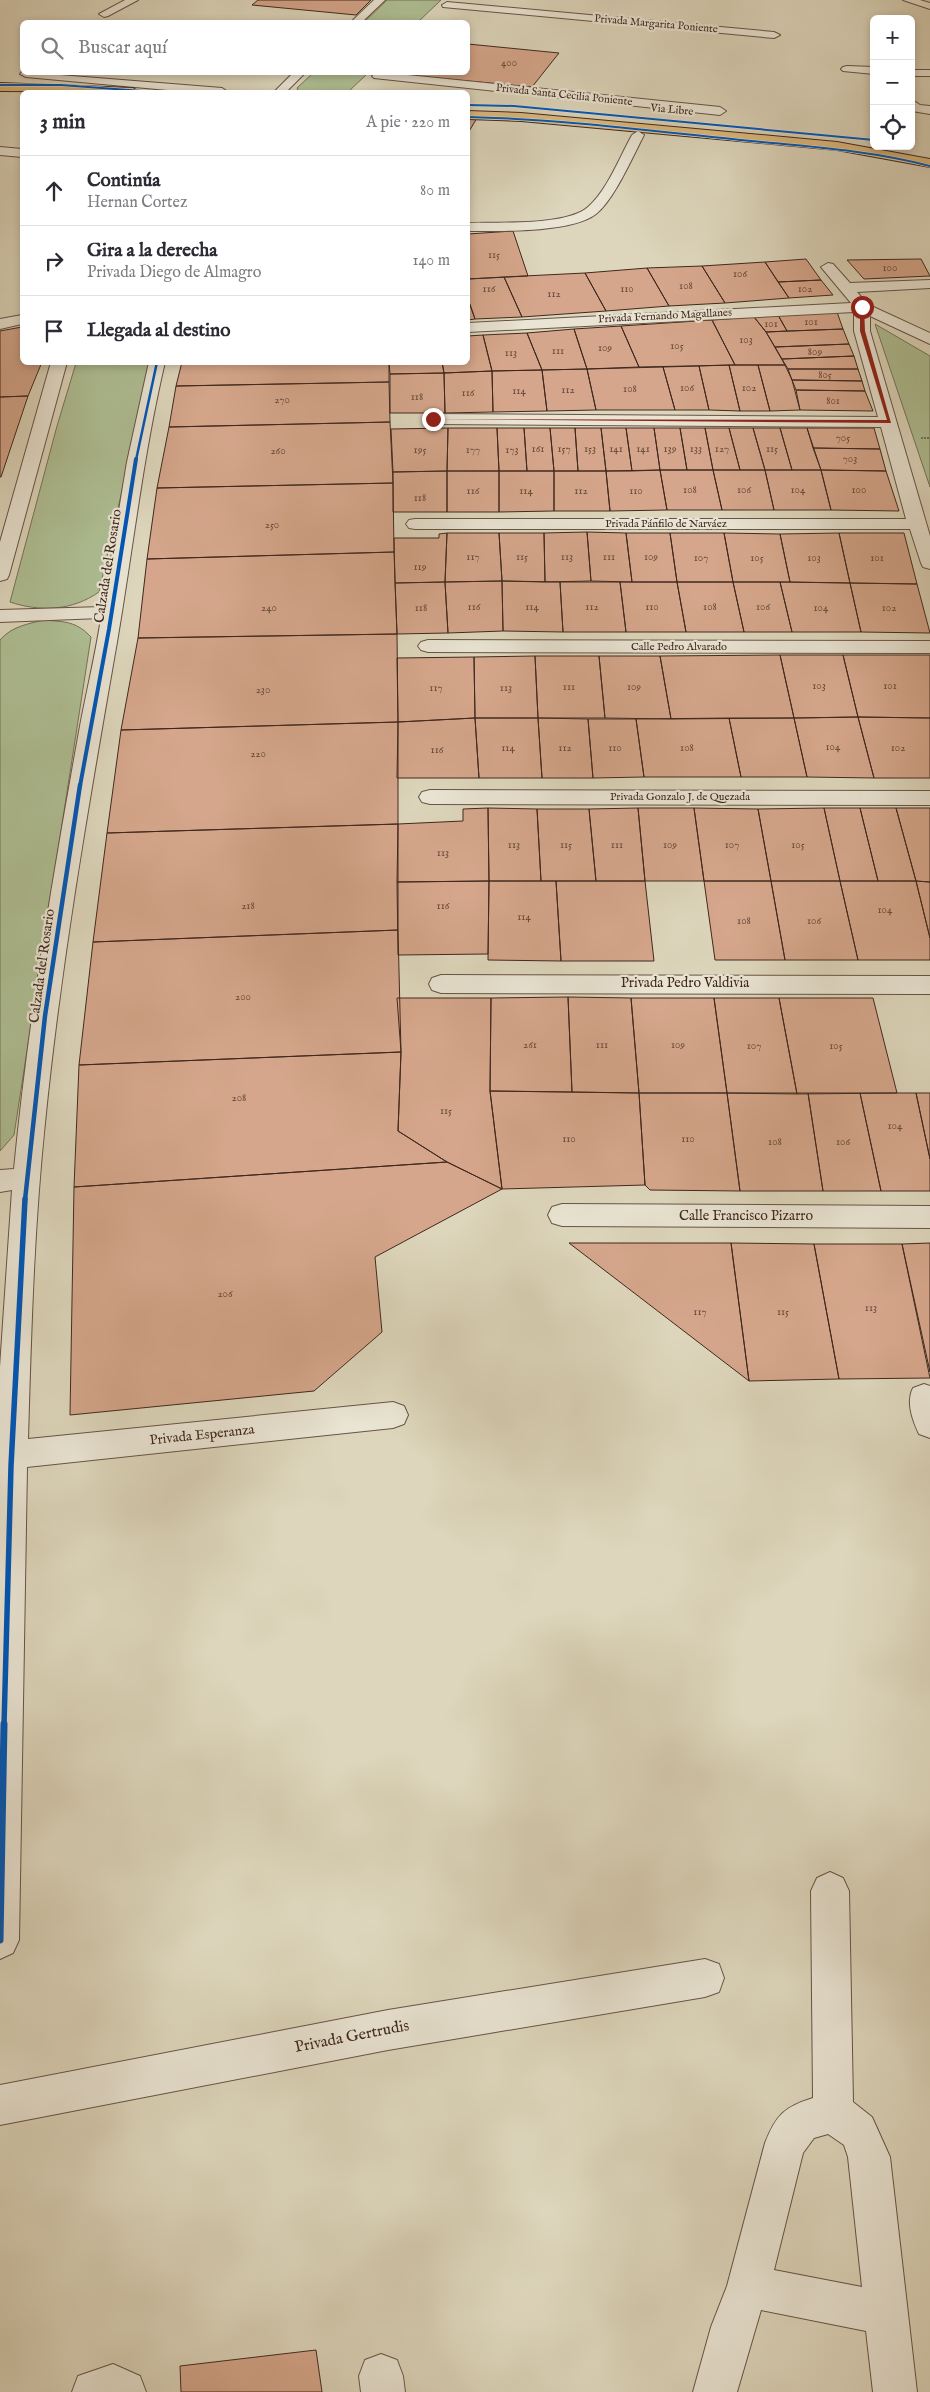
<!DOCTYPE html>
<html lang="es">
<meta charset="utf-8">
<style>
body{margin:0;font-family:"IM FELL English",serif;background:#f2f2f3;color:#2b2b33}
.controls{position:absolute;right:15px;top:15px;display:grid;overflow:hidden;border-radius:8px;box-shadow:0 2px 8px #0003}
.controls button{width:45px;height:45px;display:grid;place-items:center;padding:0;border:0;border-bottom:1px solid #e1e1e2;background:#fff;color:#2b2b33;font:25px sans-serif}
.stop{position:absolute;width:15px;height:15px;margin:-11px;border:4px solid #8f2418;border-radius:50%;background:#fff}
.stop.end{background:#8f2418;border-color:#fff;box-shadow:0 1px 5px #0008}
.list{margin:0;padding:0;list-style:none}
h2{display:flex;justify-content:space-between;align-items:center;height:65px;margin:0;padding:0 20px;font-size:21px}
h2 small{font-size:16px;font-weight:400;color:#7c7c81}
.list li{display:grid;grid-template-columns:32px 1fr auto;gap:15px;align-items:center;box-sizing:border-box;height:70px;padding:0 20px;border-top:1px solid #e1e1e2}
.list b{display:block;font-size:19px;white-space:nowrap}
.list p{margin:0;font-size:16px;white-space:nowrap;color:#7c7c81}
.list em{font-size:16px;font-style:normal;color:#7c7c81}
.icon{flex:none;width:28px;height:28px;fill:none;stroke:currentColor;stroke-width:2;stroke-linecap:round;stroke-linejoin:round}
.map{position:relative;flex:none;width:930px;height:2392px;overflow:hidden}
.search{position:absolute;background:#fff;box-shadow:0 2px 8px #0003;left:20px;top:20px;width:450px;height:55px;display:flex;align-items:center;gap:12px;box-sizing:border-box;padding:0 18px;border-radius:8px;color:#7c7c81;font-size:19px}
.panel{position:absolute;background:#fff;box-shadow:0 2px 8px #0003;left:20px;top:90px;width:450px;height:275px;border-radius:8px}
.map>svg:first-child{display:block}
.green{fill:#aebe93;stroke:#777358}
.building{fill:#d5a68b;stroke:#40281e}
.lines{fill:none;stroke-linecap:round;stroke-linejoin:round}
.minor-casing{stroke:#675446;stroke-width:2}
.major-casing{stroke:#40281e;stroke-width:2}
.path{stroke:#40281e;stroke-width:2;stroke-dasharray:0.5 1;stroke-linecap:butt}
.minor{fill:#e9e4d3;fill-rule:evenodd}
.major{fill:#debb7e;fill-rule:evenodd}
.cycleway-far5-casing{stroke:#e9e4d3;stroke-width:3}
.cycleway-far4-casing{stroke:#e9e4d3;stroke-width:4.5}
.cycleway-far3-casing{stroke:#e9e4d3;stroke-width:6}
.cycleway-far2-casing{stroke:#e9e4d3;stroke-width:7}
.cycleway-far1-casing{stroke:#e9e4d3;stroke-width:9}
.cycleway-casing{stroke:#e9e4d3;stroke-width:10}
.cycleway-far5{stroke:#0057b8;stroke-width:2}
.cycleway-far4{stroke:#0057b8;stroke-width:2.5}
.cycleway-far3{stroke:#0057b8;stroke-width:4}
.cycleway-far2{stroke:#0057b8;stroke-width:4.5}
.cycleway-far1{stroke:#0057b8;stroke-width:5.5}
.cycleway{stroke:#0057b8;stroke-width:7}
.route{fill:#8f2418}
.labels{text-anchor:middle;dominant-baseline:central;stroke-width:4.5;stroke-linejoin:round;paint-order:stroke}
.far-street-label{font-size:11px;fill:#40281e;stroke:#e9e4d3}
.number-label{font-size:11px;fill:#654839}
.street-label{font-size:14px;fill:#40281e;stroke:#e9e4d3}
.near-street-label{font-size:16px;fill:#40281e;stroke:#e9e4d3}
</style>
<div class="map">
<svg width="930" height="2392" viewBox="0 0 930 2392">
<rect width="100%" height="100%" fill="#ddd6bc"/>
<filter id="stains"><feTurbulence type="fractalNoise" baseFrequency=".004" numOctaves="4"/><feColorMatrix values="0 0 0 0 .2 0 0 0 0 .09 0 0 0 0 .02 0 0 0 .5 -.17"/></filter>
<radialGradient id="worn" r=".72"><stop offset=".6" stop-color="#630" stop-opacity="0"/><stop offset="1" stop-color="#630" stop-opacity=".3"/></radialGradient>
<!-- green -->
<path class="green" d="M387,0h54l-23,22h-54z
M313,73v-1l55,1 -20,19h-49l-2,-4z
M875,324l55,32v131z
M76,363h75l-52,229c-27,19 -59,20 -89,10l47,-176z
M44,620c21,2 32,1 47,17l-77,498 -14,16v-511c12,-14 28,-16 44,-20z"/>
<!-- building -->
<path class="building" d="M258,0h113l-15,15 -104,-10z
M468,44l91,9 -27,34 -128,-12 3,-3h61z
M468,118h9l-9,15z
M513,231l15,45 -60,3v-45z
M806,259l15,21 -43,2 -13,-20z
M921,259l9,17 -66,3 -17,-19z
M765,262l24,36 -64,5 -23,-37z
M702,266l23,37 -56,3 -22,-38z
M647,268l22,38 -63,5 -21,-38z
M585,273l21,38 -84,6 -18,-40z
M504,277l18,40 -47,2 -7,-20v-20z
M821,280l12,15 -44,3 -11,-16z
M468,299l7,20 -7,1z
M837,312l6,17 -56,2 -9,-16z
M778,315l9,16 -21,1 -12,-15z
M754,317l12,15 19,33h-50l-23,-45z
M712,320l23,45 -96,2 -18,-41z
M621,326l18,41 -52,2 -13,-40z
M22,327v35h20l-14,34 -28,1v-66z
M574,329l13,40 -45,1 -15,-37z
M843,329l6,15 -74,3 -9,-15z
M527,333l15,37 -50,1 -9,-36z
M483,335l9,36 -48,2 -2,-11h26v-26z
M849,344l5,12 -72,3 -7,-12z
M854,356l4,13h-70l-6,-10z
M182,362h207v20l-213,4z
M389,362h53l2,11 -54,1z
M729,365h29l12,46h-30z
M729,365l11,46 -31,-1 -10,-44z
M758,365h27l7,15 8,30 -30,1z
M699,366l10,44h-34l-12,-43z
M663,367l12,43h-79l-9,-41z
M587,369l9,41 -49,1 -5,-41z
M788,369h70l4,12 -70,-1z
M542,370l5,41 -54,1 -1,-41z
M492,371l1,41 -48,1 -1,-40z
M444,373l1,40h-55v-39z
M792,380l70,1 3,10 -69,-1z
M389,382l1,40 -221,5 7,-41z
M796,390l69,1 8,20 -73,-1z
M28,396l-27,81h-1v-80z
M390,422l3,61 -236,5 12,-61z
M448,428l-1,43 -54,1 -2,-43z
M448,428h49l2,43h-52z
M497,428h27l3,43h-28z
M524,428h26l4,43h-27z
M550,428h25l3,43h-24z
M575,428h26l5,43h-28z
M601,428h25l6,43h-26z
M626,428h28l6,42 -28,1z
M654,428h26l7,42h-27z
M680,428h25l8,42h-26z
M705,428h24l11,42h-27z
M729,428h24l12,42h-25z
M753,428h27l12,42h-27z
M780,428h27l14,42h-29z
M807,428h67l6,21 -67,-1z
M813,448l67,1 6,22 -65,-1z
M660,470l7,40 -57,1 -4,-40z
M660,470h53l9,40h-55z
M713,470h52l9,40h-52z
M765,470h56l10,40h-57z
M821,470l65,1 13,40 -68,-1z
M447,471h52v41h-52z
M447,471v41h-54v-40z
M499,471h55v40l-55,1z
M554,471h52l4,40h-56z
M393,483l1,69 -247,7 10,-71z
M587,532l4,49 -46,1 -1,-49z
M587,532l39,1 6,49 -41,-1z
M447,533l-2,49 -50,1 -1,-45h45v-4z
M447,533h52l3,48 -57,1z
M499,533h45l1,49 -43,-1z
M626,533h44l7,49h-45z
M670,533h54l9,49h-56z
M724,533l56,1 10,48h-57z
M839,533l11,50 -60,-1 -10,-48z
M839,533h65l13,51 -67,-1z
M394,552l3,82 -259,4 9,-79z
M502,581l1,50 -55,2 -3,-51z
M502,581l58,1 3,50 -60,-1z
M445,582l3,51 -51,1 -2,-51z
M560,582h60l6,50h-63z
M620,582h57l9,50h-60z
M677,582h56l11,50h-58z
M733,582h47l12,50h-48z
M780,582l70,1 11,49h-69z
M850,583l67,1 13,49 -69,-1z
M397,634l1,88 -277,8 17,-92z
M780,655h63l15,62 -64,1z
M780,655l14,63 -123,1 -11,-63z
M843,655h87v63l-72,-1z
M535,656l3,62h-63l-1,-61z
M535,656h64l6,62h-67z
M599,656h61l11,63 -66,-1z
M474,657l1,61 -77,4 -1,-64z
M858,717l72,1v60h-56z
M858,717l16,61 -67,-1 -13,-59z
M475,718h63l4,60h-63z
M475,718l4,60h-82l1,-56z
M538,718l50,1 5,59h-51z
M729,718l12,59h-97l-8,-58z
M729,718h65l13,59h-66z
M588,719h48l8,58 -51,1z
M398,722v102l-291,9 14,-103z
M488,808l1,73 -92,1 1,-58 65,-3v-12z
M488,808l49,1 4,72h-52z
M638,808h56l10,73h-59z
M638,808l7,73h-49l-7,-72z
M694,808l64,1 13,72h-67z
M824,808h36l18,73h-38z
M824,808l16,73h-69l-13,-72z
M860,808h36l20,73h-38z
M896,808h34v74l-14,-1z
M537,809h52l7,72h-55z
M398,824v106l-305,12 14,-109z
M489,881l-1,73 -90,1 -1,-73z
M489,881h67l5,80 -73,-1z
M556,881h89l9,80h-93z
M704,881h67l14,79h-70z
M771,881h69l18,79h-73z
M840,881h76l14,57v22h-72z
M916,881l14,1v56z
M398,930l3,122 -322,13 14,-123z
M568,997l4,95 -82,-1 1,-93z
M568,997l63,1 8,95 -67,-1z
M397,998h94l-1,93 12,98 -55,-27 -49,-31 3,-79z
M631,998h83l13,95h-88z
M714,998h65l18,96 -70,-1z
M779,998h94l24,95 -100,1z
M401,1052l-3,79 49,31 -373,25 5,-122z
M490,1091l149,2 6,92 -143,4z
M639,1093h88l13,98 -90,-1 -5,-5z
M727,1093h81l15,98h-83z
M808,1093h52l21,98h-58z
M860,1093h56l14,66v32h-49z
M916,1093h14v66z
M447,1162l55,27 -127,68 7,75 -68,59 -244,24 4,-228z
M569,1243h162l18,138z
M731,1243l83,1 25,135 -90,2z
M930,1243v129l-28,-128z
M814,1244h88l28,134 -91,1z
M316,2350l6,42h-141l-1,-26z"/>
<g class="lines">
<!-- minor casing -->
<g class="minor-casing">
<path id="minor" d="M125,0h13l-30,16 -4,1 -5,-3z
M374,0h11l-23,22h-11z
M903,0h17l10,3v6z
M447,2l327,30 6,3 -6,3 -331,-31 -1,-2z
M847,66l27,1v7l-31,-3 -2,-2 2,-2z
M911,70h19v6h-19z
M22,72l200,16 6,4h-39l-163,-15 -6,-3z
M294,72h12l-20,20h-12z
M378,72l342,35 6,4 -6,4 -346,-37 -2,-2z
M911,99l9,6 10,1v8l-18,-3z
M638,131l6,4c-11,21 -30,65 -48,79 -24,19 -98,17 -128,17v-8c29,-1 99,3 120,-16 20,-18 31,-49 44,-72z
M0,147l22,2v8l-22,-2z
M828,263l5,1 17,19 80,-3v8l-73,4 10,12 63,29v11l-60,-28v15l60,205v33l-7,-2 -2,-4 -11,-34h-495l-6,-1 -3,-4 3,-4 6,-1h491l-25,-92 -448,-3 -6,-1 -2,-4 2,-4 6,-1 445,3 -24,-86v-19l-386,20v-9l383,-20 -30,-36z
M22,315v9l-22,5v-10z
M51,362h16l-58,213 -2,4 -7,2v-39z
M149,362h16c-22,93 -32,187 -48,280 -28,160 -56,320 -72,481 -11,105 -14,211 -17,316l365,-37 11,4 4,9 -4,9 -11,4 -366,39 -8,473 -6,13 -13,6v-592l12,-177 -12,2v-22l14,-1c14,-145 38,-288 64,-432 7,-40 17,-79 23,-119l-101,4v-12l103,-3 24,-145z
M428,640l502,1v12l-502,-1 -7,-2 -3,-4 3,-4z
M430,790l500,1v14l-500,-1 -8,-2 -3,-5 3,-5z
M441,975l489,1v18l-489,-1 -9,-3 -3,-6 3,-6z
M562,1204l368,2v22l-368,-2 -10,-3 -4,-8 4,-8z
M924,1384l6,2v52l-11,-4c-7,-15 -13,-32 -6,-46z
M830,1872l13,6 6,13 4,211 19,15 18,40 27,235h-44l-7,-61 -105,-21 -24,82h-44l18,-65 16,-41 38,-143c11,-28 19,-36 48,-45l-2,-207 6,-13zM828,2134l16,11 4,12 14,130 -88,-17 29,-117 11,-15z
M705,1959l14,5 5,14 -5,14 -14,5 -317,53 -388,75v-40l388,-75z
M381,2354l16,6 6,16 2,16h-44l-2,-16 6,-16z
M113,2364l27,12 6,16h-74l6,-16z"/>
</g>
<!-- major casing -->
<g class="major-casing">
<path id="major" d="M0,83l133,5 6,4 -139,-1z
M468,111l53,2 316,29 93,17v8l-93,-17 -316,-29 -53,-2z"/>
</g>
<!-- path -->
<path class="path" d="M921,438h9"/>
<!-- minor -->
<use href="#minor" class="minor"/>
<!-- major -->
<use href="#major" class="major"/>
<!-- cycleway-far5 casing -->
<g class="cycleway-far5-casing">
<path id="cycleway-far5" d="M0,85h61l94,7
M468,105l46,1 360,34
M468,117c88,2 176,13 264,22 66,7 133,10 198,27"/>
</g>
<!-- cycleway-far4 casing -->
<g class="cycleway-far4-casing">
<path id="cycleway-far4" d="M136,460l21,-98"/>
</g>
<!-- cycleway-far3 casing -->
<g class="cycleway-far3-casing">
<path id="cycleway-far3" d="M80,786l29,-157 27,-170"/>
</g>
<!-- cycleway-far2 casing -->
<g class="cycleway-far2-casing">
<path id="cycleway-far2" d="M25,1200l20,-184 35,-231"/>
</g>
<!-- cycleway-far1 casing -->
<g class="cycleway-far1-casing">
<path id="cycleway-far1" d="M4,1726l7,-260 14,-267"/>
</g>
<!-- cycleway casing -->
<g class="cycleway-casing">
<path id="cycleway" d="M0,1940l4,-216"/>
</g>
<!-- cycleway-far5 -->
<use href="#cycleway-far5" class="cycleway-far5"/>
<!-- cycleway-far4 -->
<use href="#cycleway-far4" class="cycleway-far4"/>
<!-- cycleway-far3 -->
<use href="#cycleway-far3" class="cycleway-far3"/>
<!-- cycleway-far2 -->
<use href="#cycleway-far2" class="cycleway-far2"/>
<!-- cycleway-far1 -->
<use href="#cycleway-far1" class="cycleway-far1"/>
<!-- cycleway -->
<use href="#cycleway" class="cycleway"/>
</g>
<!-- route -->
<path class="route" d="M860,306l4,1 1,24 26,92 -460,-4 456,1 -27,-89z"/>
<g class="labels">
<!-- far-street labels -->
<g class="far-street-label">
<text transform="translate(656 24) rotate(5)">Privada Margarita Poniente</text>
<text transform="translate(564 95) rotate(6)">Privada Santa Cecilia Poniente</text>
<text transform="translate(672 110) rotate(5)">Via Libre</text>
<text transform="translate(665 316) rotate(-3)">Privada Fernando Magallanes</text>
<text x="666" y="524">Privada Pánfilo de Narváez</text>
<text x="679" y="647">Calle Pedro Alvarado</text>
<text x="680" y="797">Privada Gonzalo J. de Quezada</text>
</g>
<!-- number labels -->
<g class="number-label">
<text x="509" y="63">400</text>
<text x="494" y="255">115</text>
<text x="890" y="268">100</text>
<text x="740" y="274">106</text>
<text x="686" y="286">108</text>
<text x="489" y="289">116</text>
<text x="627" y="289">110</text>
<text x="805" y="289">102</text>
<text x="554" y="294">112</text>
<text x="811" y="322">101</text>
<text x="771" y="324">101</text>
<text x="746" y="340">103</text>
<text x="677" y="346">105</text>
<text x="605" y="348">109</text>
<text x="558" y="351">111</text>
<text x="815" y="352">809</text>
<text x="511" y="353">113</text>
<text x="825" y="375">805</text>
<text x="687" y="388">106</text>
<text x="749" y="388">102</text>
<text x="630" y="389">108</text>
<text x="568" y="390">112</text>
<text x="519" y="391">114</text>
<text x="468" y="393">116</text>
<text x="417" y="397">118</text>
<text x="282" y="400">270</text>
<text x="833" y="401">801</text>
<text x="843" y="438">705</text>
<text x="538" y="449">161</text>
<text x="564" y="449">157</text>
<text x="590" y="449">153</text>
<text x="616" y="449">141</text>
<text x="643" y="449">141</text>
<text x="670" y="449">139</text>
<text x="696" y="449">133</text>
<text x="722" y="449">127</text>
<text x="772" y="449">115</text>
<text x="420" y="450">195</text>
<text x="473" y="450">177</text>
<text x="512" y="450">173</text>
<text x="278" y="451">260</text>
<text x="850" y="459">703</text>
<text x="690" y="490">108</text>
<text x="744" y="490">106</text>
<text x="798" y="490">104</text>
<text x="859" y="490">100</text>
<text x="473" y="491">116</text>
<text x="526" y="491">114</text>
<text x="581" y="491">112</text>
<text x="636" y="491">110</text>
<text x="420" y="498">118</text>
<text x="272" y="525">250</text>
<text x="473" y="557">117</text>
<text x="522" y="557">115</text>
<text x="567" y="557">113</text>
<text x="609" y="557">111</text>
<text x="651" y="557">109</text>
<text x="701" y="558">107</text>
<text x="757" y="558">105</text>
<text x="814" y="558">103</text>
<text x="877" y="558">101</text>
<text x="420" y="567">119</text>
<text x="474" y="607">116</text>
<text x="532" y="607">114</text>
<text x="592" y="607">112</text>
<text x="652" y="607">110</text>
<text x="710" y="607">108</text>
<text x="763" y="607">106</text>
<text x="269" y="608">240</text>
<text x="421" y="608">118</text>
<text x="821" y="608">104</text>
<text x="889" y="608">102</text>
<text x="819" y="686">103</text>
<text x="890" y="686">101</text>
<text x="569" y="687">111</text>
<text x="634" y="687">109</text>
<text x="436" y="688">117</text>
<text x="506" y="688">113</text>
<text x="263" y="690">230</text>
<text x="833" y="747">104</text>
<text x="508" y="748">114</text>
<text x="565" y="748">112</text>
<text x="615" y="748">110</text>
<text x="687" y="748">108</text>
<text x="898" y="748">102</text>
<text x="437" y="750">116</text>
<text x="258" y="754">220</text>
<text x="514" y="845">113</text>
<text x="566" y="845">115</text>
<text x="617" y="845">111</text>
<text x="670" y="845">109</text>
<text x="732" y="845">107</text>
<text x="798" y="845">105</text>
<text x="443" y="853">113</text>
<text x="248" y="906">218</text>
<text x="443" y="906">116</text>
<text x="885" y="910">104</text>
<text x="524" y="917">114</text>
<text x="744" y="921">108</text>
<text x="814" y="921">106</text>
<text x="243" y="997">200</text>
<text x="530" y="1045">261</text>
<text x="602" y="1045">111</text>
<text x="678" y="1045">109</text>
<text x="754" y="1046">107</text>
<text x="836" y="1046">105</text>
<text x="239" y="1098">208</text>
<text x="446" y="1111">115</text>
<text x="895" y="1126">104</text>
<text x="569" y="1139">110</text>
<text x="688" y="1139">110</text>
<text x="775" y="1142">108</text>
<text x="843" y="1142">106</text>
<text x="225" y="1294">206</text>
<text x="871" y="1308">113</text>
<text x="700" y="1312">117</text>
<text x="783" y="1312">115</text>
</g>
<!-- street labels -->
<g class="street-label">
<text transform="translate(108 566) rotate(-81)">Calzada del Rosario</text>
<text transform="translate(42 966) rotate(-82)">Calzada del Rosario</text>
<text x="685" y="983">Privada Pedro Valdivia</text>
<text x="746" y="1216">Calle Francisco Pizarro</text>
<text transform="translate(202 1435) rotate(-6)">Privada Esperanza</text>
</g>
<!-- near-street labels -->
<g class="near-street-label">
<text transform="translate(352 2037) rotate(-11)">Privada Gertrudis</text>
</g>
</g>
<rect width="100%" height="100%" filter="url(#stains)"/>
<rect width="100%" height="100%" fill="url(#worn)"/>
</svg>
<div class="controls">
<button>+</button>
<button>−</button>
<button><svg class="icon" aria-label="locate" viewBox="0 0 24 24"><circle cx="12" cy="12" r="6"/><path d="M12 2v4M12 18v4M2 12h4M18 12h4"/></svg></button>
</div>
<div class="stop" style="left:862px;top:307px"></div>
<div class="stop end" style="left:433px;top:419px"></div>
<div class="search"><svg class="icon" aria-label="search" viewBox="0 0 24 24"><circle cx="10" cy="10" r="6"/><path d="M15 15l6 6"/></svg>Buscar aquí</div>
<section class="panel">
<h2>3 min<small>A pie · 220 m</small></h2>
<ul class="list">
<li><svg class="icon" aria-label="ahead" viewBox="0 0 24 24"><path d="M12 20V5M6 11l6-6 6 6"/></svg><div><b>Continúa</b><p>Hernan Cortez</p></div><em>80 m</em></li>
<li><svg class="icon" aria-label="right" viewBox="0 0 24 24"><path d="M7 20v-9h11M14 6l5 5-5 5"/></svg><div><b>Gira a la derecha</b><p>Privada Diego de Almagro</p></div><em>140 m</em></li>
<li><svg class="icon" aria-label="arrive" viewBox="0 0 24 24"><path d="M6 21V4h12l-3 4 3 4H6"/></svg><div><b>Llegada al destino</b></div></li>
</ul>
</section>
</div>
